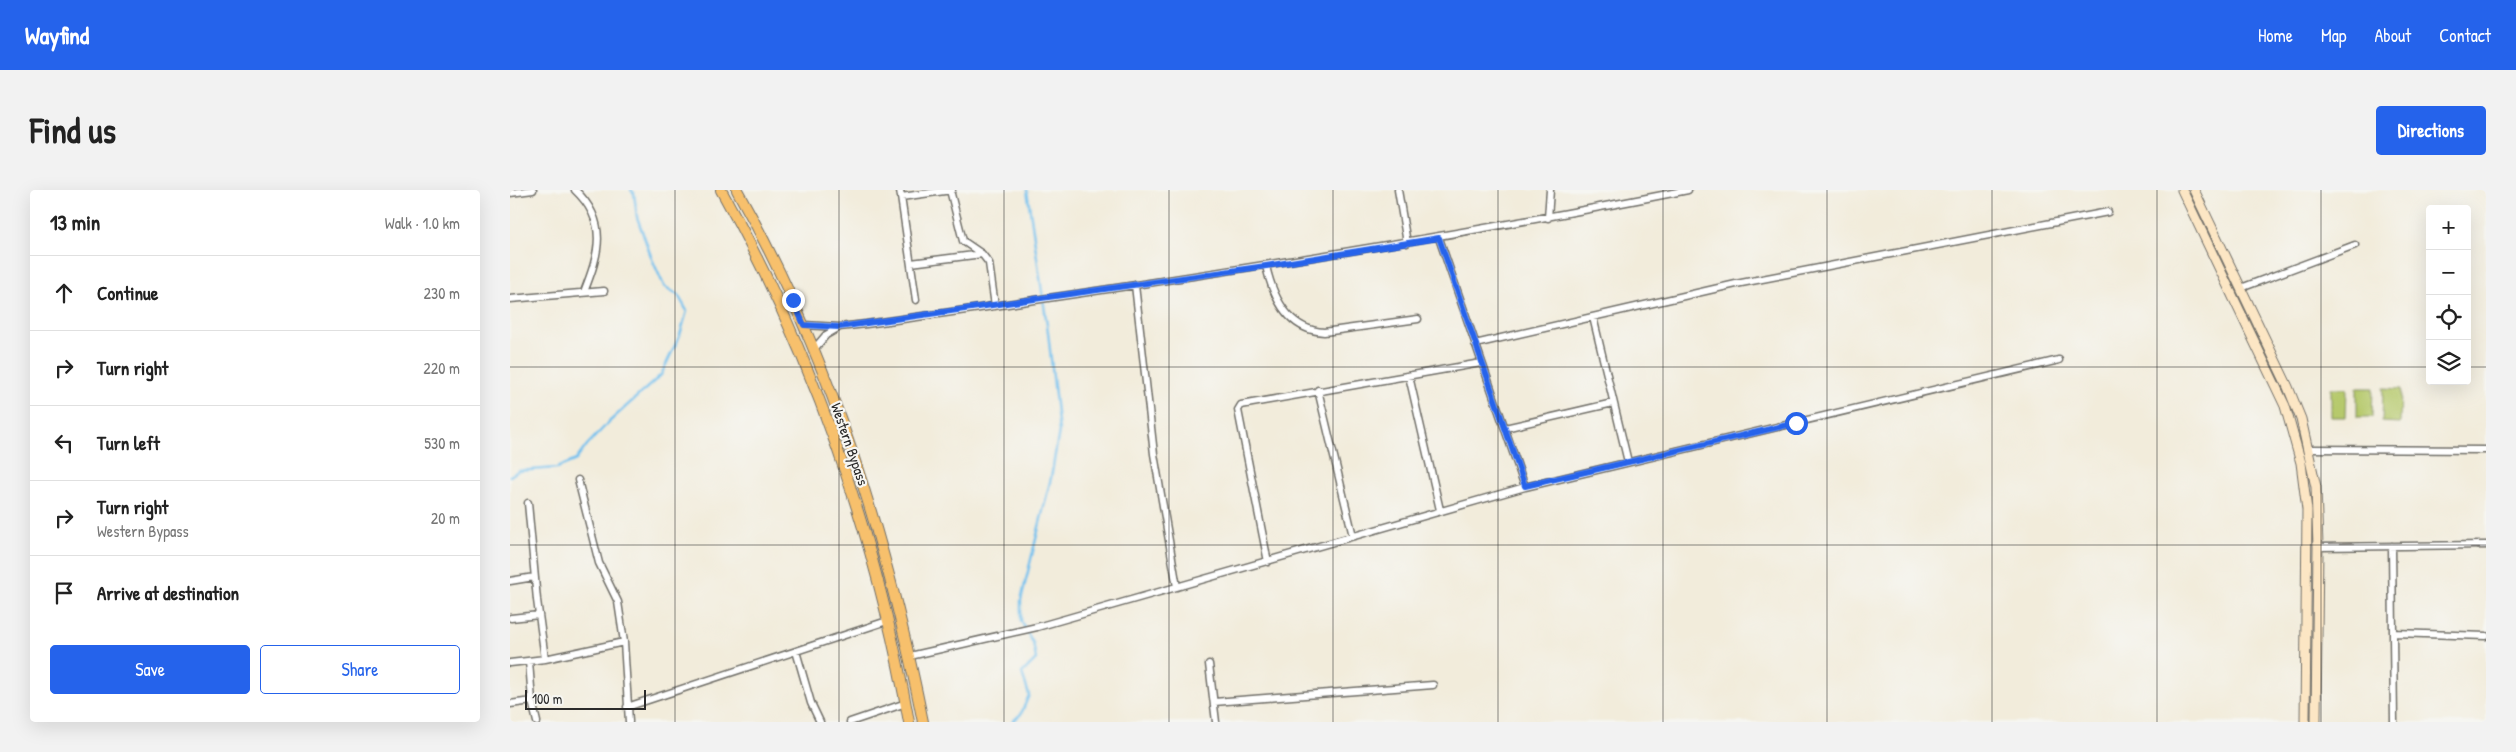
<!DOCTYPE html>
<meta charset="utf-8">
<style>
body{margin:0;font-family:"Patrick Hand",sans-serif;background:#f2f2f2;color:#222}
.controls{position:absolute;right:15px;top:15px;display:grid;overflow:hidden;border-radius:5px;box-shadow:0 5px 20px #0002}
.controls button{width:45px;height:45px;display:grid;place-items:center;padding:0;border:0;border-bottom:1px solid #e0e0e0;background:#fff;color:#222;font:25px sans-serif}
.scale{position:absolute;left:15px;bottom:12px;width:121px;box-sizing:border-box;padding-left:5px;border:2px solid #2b2b2b;border-top:0;font-size:14px;line-height:18px;white-space:nowrap;color:#2b2b2b;-webkit-text-stroke:4px #f6f6f2;paint-order:stroke}
.stop{position:absolute;width:15px;height:15px;margin:-11px;border:4px solid #2563eb;border-radius:50%;background:#fff}
.stop.end{background:#2563eb;border-color:#fff;box-shadow:0 1px 5px #0008}
.list{margin:0;padding:0;list-style:none}
h2{display:flex;justify-content:space-between;align-items:center;height:65px;margin:0;padding:0 20px;font-size:21px}
h2 small{font-size:16px;font-weight:400;color:#767676}
.list li{display:grid;grid-template-columns:32px 1fr auto;gap:15px;align-items:center;box-sizing:border-box;height:75px;padding:0 20px;border-top:1px solid #e0e0e0}
.list b{display:block;font-size:19px;white-space:nowrap}
.list p{margin:0;font-size:16px;white-space:nowrap;color:#767676}
.list em{font-size:16px;font-style:normal;color:#767676}
.actions{display:flex;gap:10px;padding:15px 20px}
.actions a{flex:1;padding:11px 0;border:1px solid #2563eb;border-radius:5px;text-align:center;font-size:18px;color:#2563eb}
.actions .main{background:#2563eb;color:#fff}
.icon{flex:none;width:28px;height:28px;fill:none;stroke:currentColor;stroke-width:2;stroke-linecap:round;stroke-linejoin:round}
.map{position:relative;flex:none;width:1976px;height:532px;overflow:hidden;border-radius:5px}
header{display:flex;align-items:center;gap:30px;box-sizing:border-box;height:70px;padding:0 25px;background:#2563eb;color:#fff}
header strong{font-size:24px}
nav{display:flex;gap:28px;margin-inline-start:auto;font-size:18px}
.intro{display:flex;align-items:center;justify-content:space-between;box-sizing:border-box;height:120px;padding:0 30px}
h1{margin:0;font-size:35px}
.button{padding:12px 22px;border-radius:5px;background:#2563eb;color:#fff;font-size:18px;font-weight:700}
main{display:flex;gap:30px;padding:0 30px}
aside{flex:1;background:#fff;border-radius:5px;box-shadow:0 5px 20px #0002}
.map>svg:first-child{display:block}
.garden{fill:#b6c96c;stroke:#707a4c}
.lines{fill:none;stroke-linecap:round;stroke-linejoin:round}
.stream{stroke:#73c1ee;stroke-width:2.5}
.street-casing{stroke:#716f69;stroke-width:9}
.secondary-casing{stroke:#716f69;stroke-width:11}
.primary-casing{stroke:#716f69;stroke-width:12}
.street{stroke:#fff;stroke-width:6}
.secondary{stroke:#fce6c4;stroke-width:9}
.primary{stroke:#f7c06c;stroke-width:10}
.route{stroke:#2563eb;stroke-width:6}
.grid{fill:none;stroke:#2b2b2b;stroke-width:1;stroke-opacity:0.55}
.labels{text-anchor:middle;dominant-baseline:central;stroke-width:4.5;stroke-linejoin:round;paint-order:stroke}
.street-label{font-size:15px;fill:#2b2b2b;stroke:#f6f6f2}
</style>
<header>
<strong>Wayfind</strong>
<nav><a>Home</a><a>Map</a><a>About</a><a>Contact</a></nav>
</header>
<div class="intro"><h1>Find us</h1><a class="button">Directions</a></div>
<main>
<aside>
<h2>13 min<small>Walk · 1.0 km</small></h2>
<ul class="list">
<li><svg class="icon" aria-label="ahead" viewBox="0 0 24 24"><path d="M12 20V5M6 11l6-6 6 6"/></svg><div><b>Continue</b></div><em>230 m</em></li>
<li><svg class="icon" aria-label="right" viewBox="0 0 24 24"><path d="M7 20v-9h11M14 6l5 5-5 5"/></svg><div><b>Turn right</b></div><em>220 m</em></li>
<li><svg class="icon" aria-label="left" viewBox="0 0 24 24"><path d="M17 20v-9H6M10 6l-5 5 5 5"/></svg><div><b>Turn left</b></div><em>530 m</em></li>
<li><svg class="icon" aria-label="right" viewBox="0 0 24 24"><path d="M7 20v-9h11M14 6l5 5-5 5"/></svg><div><b>Turn right</b><p>Western Bypass</p></div><em>20 m</em></li>
<li><svg class="icon" aria-label="arrive" viewBox="0 0 24 24"><path d="M6 21V4h12l-3 4 3 4H6"/></svg><div><b>Arrive at destination</b></div></li>
</ul>
<div class="actions"><a class="main">Save</a><a>Share</a></div>
</aside>
<div class="map">
<svg width="1976" height="532" viewBox="0 0 1976 532">
<rect width="100%" height="100%" fill="#f6f6f2"/>
<filter id="ink" filterUnits="userSpaceOnUse"><feTurbulence type="fractalNoise" baseFrequency=".02" numOctaves="2"/><feDisplacementMap in="SourceGraphic" scale="10" xChannelSelector="R" yChannelSelector="G"/><feConvolveMatrix kernelMatrix="1 2 1 2 8 2 1 2 1" color-interpolation-filters="sRGB"/></filter>
<filter id="wash" filterUnits="userSpaceOnUse"><feTurbulence type="fractalNoise" baseFrequency=".0096" numOctaves="4" result="noise"/><feDisplacementMap in="SourceGraphic" scale="20" xChannelSelector="R" yChannelSelector="G"/><feGaussianBlur stdDeviation="1.12" result="paint"/><feColorMatrix in="noise" values="0 0 0 0 0 0 0 0 0 0 0 0 0 0 0 0 0 1.4 0 .05"/><feComposite in="paint" operator="in"/></filter>
<g filter="url(#wash)">
<rect width="100%" height="100%" fill="#f2ecdb"/>
<!-- garden -->
<path class="garden" d="M1821,198h16l-1,29h-15z
M1847,198h16l-1,29h-15z
M1873,198l18,1 -1,34 -18,-1z"/>
<g class="lines">
<!-- stream -->
<path class="stream" d="M0,286l8,-5 39,-3 19,-8 11,-15 22,-23 52,-47 19,-40 7,-24 -9,-16 -14,-9 -12,-27 -15,-42 -3,-24 -3,-3
M502,532l9,-8 8,-19 -7,-22 14,-14 -3,-16 -12,-22v-21l30,-122 8,-47 -11,-99 -21,-142"/>
</g>
</g>
<g filter="url(#ink)">
<g class="lines">
<!-- street casing -->
<g class="street-casing">
<path id="street" d="M65,0c34,32 24,64 9,102
M390,0l16,110
M440,0l13,51 19,13 7,9 6,43
M888,0l9,53
M0,3l23,-3
M391,7l51,-7
M1038,28l2,-28
M929,48l86,249
M401,73l71,-9
M756,76c7,31 22,64 58,66l94,-13
M625,95l19,169 23,133
M1731,98l114,-43
M0,109l94,-8
M1083,127l35,145
M294,135l35,2 27,-3c275,-38 550,-80 822,-134
M965,154l261,-60 372,-72
M305,158l11,-13 12,-7
M899,186l31,134
M808,200l35,146
M995,238l108,-25
M1799,259l177,1
M68,290l21,83 19,39 6,40 5,80
M18,313l9,97 8,59
M1882,356l2,176
M1808,357l168,-2
M758,372l-30,-152 3,-5 240,-42
M0,391l24,-4
M1,428l28,-3
M1884,443l92,3
M286,461l15,52 9,19
M400,466l127,-29 488,-140 534,-127
M19,471l3,40 5,21
M0,473l35,-4 79,-17
M699,474l7,58
M704,512l219,-17
M0,514l22,-3
M117,517l260,-86
M340,532l56,-19"/>
</g>
<!-- secondary casing -->
<g class="secondary-casing">
<path id="secondary" d="M1672,0l103,216 16,57 6,47 -2,212
M1684,0l94,197 13,32 15,68 2,60 -2,175"/>
</g>
<!-- primary casing -->
<g class="primary-casing">
<path id="primary" d="M211,0c92,164 155,347 188,532
M227,0c93,166 149,347 186,532"/>
</g>
<!-- street -->
<use href="#street" class="street"/>
<!-- secondary -->
<use href="#secondary" class="secondary"/>
<!-- primary -->
<use href="#primary" class="primary"/>
</g>
</g>
<g class="lines" filter="url(#ink)">
<!-- route -->
<path class="route" d="M283,110l11,25 35,2 427,-61 173,-28 86,248 271,-63"/>
</g>
<!-- grid -->
<path class="grid" d="M165,0v532M329,0v532M494,0v532M659,0v532M823,0v532M988,0v532M1153,0v532M1317,0v532M1482,0v532M1647,0v532M1811,0v532M0,177h1920M1957,177h19M0,355h1976"/>
<g class="labels">
<!-- street labels -->
<g class="street-label">
<text transform="translate(340 254) rotate(71)">Western Bypass</text>
</g>
</g>
</svg>
<div class="controls">
<button>+</button>
<button>−</button>
<button><svg class="icon" aria-label="locate" viewBox="0 0 24 24"><circle cx="12" cy="12" r="6"/><path d="M12 2v4M12 18v4M2 12h4M18 12h4"/></svg></button>
<button><svg class="icon" aria-label="layers" viewBox="0 0 24 24"><path d="M12 4l9 5-9 5-9-5zM3 14l9 5 9-5"/></svg></button>
</div>
<div class="scale">100 m</div>
<div class="stop" style="left:1286px;top:233px"></div>
<div class="stop end" style="left:283px;top:110px"></div>
</div>
</main>
